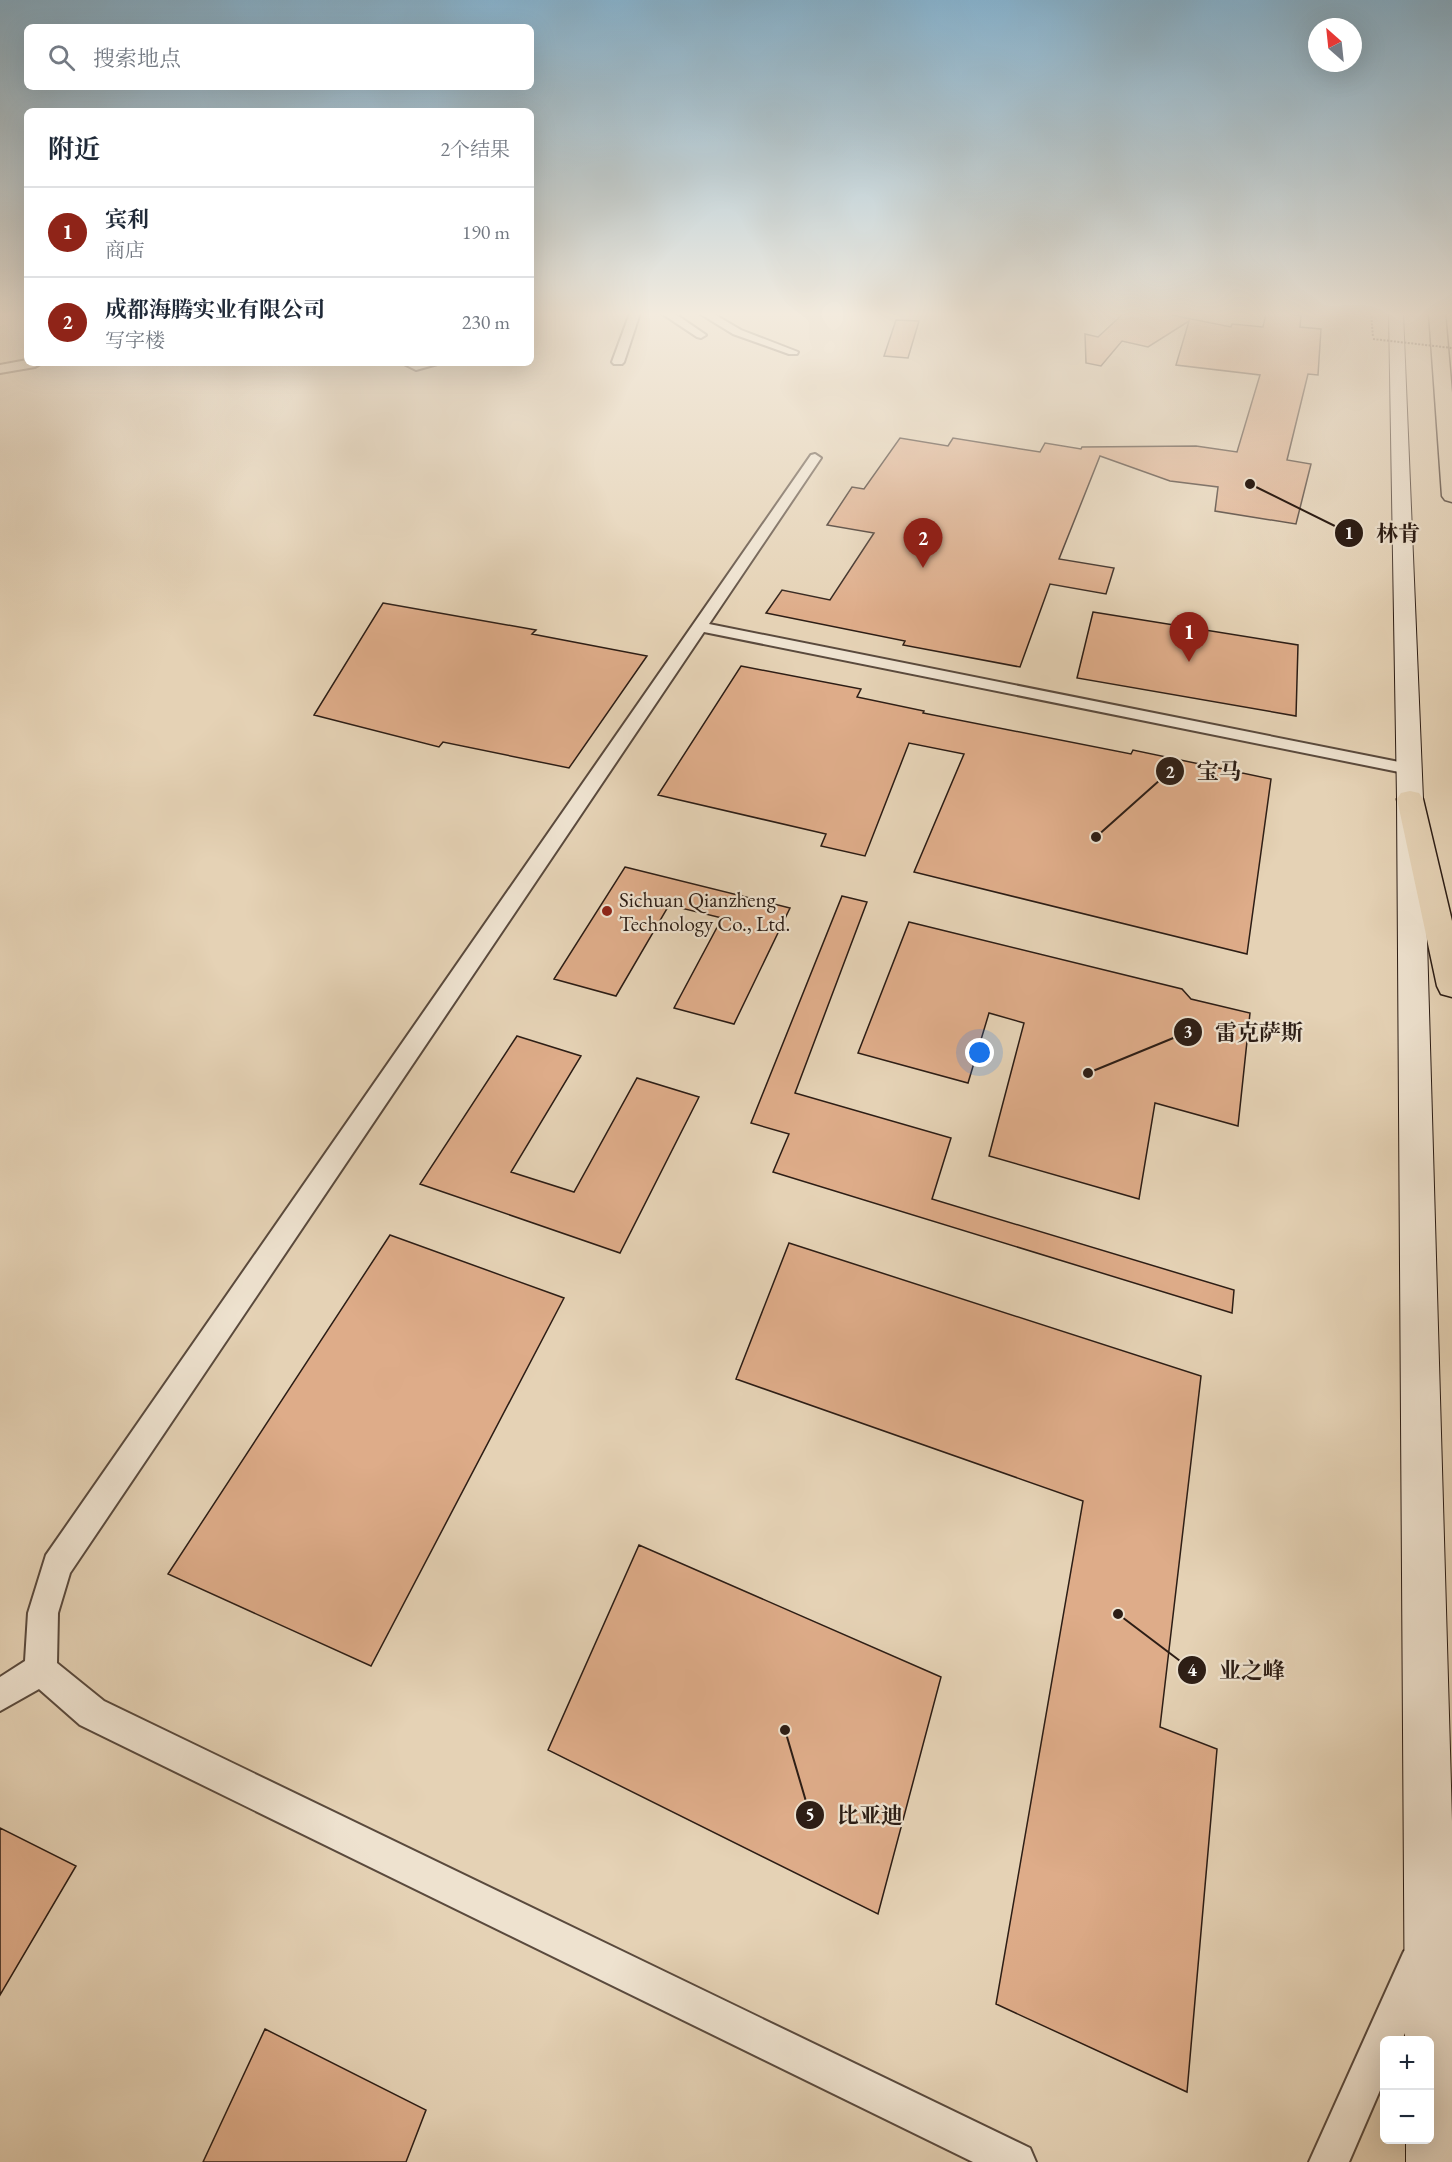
<!DOCTYPE html>
<html lang="zh">
<meta charset="utf-8">
<style>
body{margin:0;font-family:"EB Garamond","Noto Serif SC",serif;background:#f6f6f7;color:#1f2937}
.controls{position:absolute;right:18px;bottom:18px;display:grid;overflow:hidden;border-radius:9px;box-shadow:0 6px 24px #0002}
.controls button{width:54px;height:54px;display:grid;place-items:center;padding:0;border:0;border-bottom:2px solid #e0e1e3;background:#fff;color:#1f2937;font:30px sans-serif}
.compass{position:absolute;left:1308px;top:18px;width:54px;height:54px;border-radius:50%;background:#fff;box-shadow:0 6px 24px #0002;rotate:333deg}
.you{position:absolute;left:980px;top:1053px;width:21px;height:21px;margin:-15px;border:4px solid #fff;border-radius:50%;background:#1a73e8;box-shadow:0 0 0 9px #1a73e833}
.badge{display:grid;place-items:center;width:39px;height:39px;border-radius:50%;background:#8f2418;color:#fff;font-size:20px;font-weight:700}
.pin{position:absolute;translate:-50% -50px;filter:drop-shadow(0 2px 3px #0008)}
.pin::after{content:'';position:absolute;top:32px;width:21px;height:18px;background:inherit;clip-path:polygon(0 0,100% 0,50% 100%)}
.list{margin:0;padding:0;list-style:none}
h2{display:flex;justify-content:space-between;align-items:center;height:78px;margin:0;padding:0 24px;font-size:26px}
h2 small{font-size:20px;font-weight:400;color:#747a83}
.list li{display:grid;grid-template-columns:39px 1fr auto;gap:18px;align-items:center;box-sizing:border-box;height:90px;padding:0 24px;border-top:2px solid #e0e1e3}
.list b{display:block;font-size:22px;white-space:nowrap}
.list p{margin:0;font-size:20px;white-space:nowrap;color:#747a83}
.list em{font-size:20px;font-style:normal;color:#747a83}
.icon{flex:none;width:33px;height:33px;fill:none;stroke:currentColor;stroke-width:2;stroke-linecap:round;stroke-linejoin:round}
.map{position:relative;flex:none;width:1452px;height:2162px;overflow:hidden}
.search{position:absolute;background:#fff;box-shadow:0 6px 24px #0002;left:24px;top:24px;width:510px;height:66px;display:flex;align-items:center;gap:15px;box-sizing:border-box;padding:0 21px;border-radius:9px;color:#747a83;font-size:22px}
.panel{position:absolute;background:#fff;box-shadow:0 6px 24px #0002;left:24px;top:108px;width:510px;height:258px;border-radius:9px}
.map>svg:first-child{display:block}
.building{fill:#deac89;stroke:#2c1d15;stroke-width:1.5}
.lines{fill:none;stroke-linecap:round;stroke-linejoin:round}
.minor-casing{stroke:#5a4a3d;stroke-width:4}
.tertiary-casing{stroke:#5a4a3d;stroke-width:4}
.secondary-casing{stroke:#2c1d15;stroke-width:2}
.motorway-casing{stroke:#2c1d15;stroke-width:3}
.path{stroke:#2c1d15;stroke-width:2;stroke-dasharray:2 1.5;stroke-linecap:butt}
.minor{fill:#eee2cf;fill-rule:evenodd}
.tertiary{fill:#eee2cf;fill-rule:evenodd}
.secondary{fill:#eee2cf;fill-rule:evenodd}
.motorway{fill:#e5d2b5;fill-rule:evenodd}
.path-bridge{stroke:#2c1d15;stroke-width:2;stroke-dasharray:2 1.5;stroke-linecap:butt}
.poi-dot{fill:#8f2418;stroke:#eee2cf;stroke-width:2}
.labels{text-anchor:middle;dominant-baseline:central;stroke-width:4.5;stroke-linejoin:round;paint-order:stroke}
.poi-label{font-size:21px;fill:#2c1d15;stroke:#eee2cf;text-anchor:start}
.leader{fill:none;stroke:#2c1d15;stroke-width:2}
.callout-dot{fill:#2c1d15;stroke:#eee2cf;stroke-width:2}
.mark-label{font-size:18px;text-anchor:middle;font-weight:bold;fill:#fff}
.callout-label{font-size:22px;text-anchor:middle;font-weight:bold;fill:#2c1d15;stroke:#eee2cf;stroke-width:4.5;stroke-linejoin:round;paint-order:stroke}
</style>
<div class="map">
<svg width="1452" height="2162" viewBox="0 0 1452 2162">
<rect width="100%" height="100%" fill="#e5d2b5"/>
<filter id="stains"><feTurbulence type="fractalNoise" baseFrequency=".00333" numOctaves="4"/><feColorMatrix values="0 0 0 0 .2 0 0 0 0 .09 0 0 0 0 .02 0 0 0 .5 -.17"/></filter>
<radialGradient id="worn" r=".72"><stop offset=".6" stop-color="#630" stop-opacity="0"/><stop offset="1" stop-color="#630" stop-opacity=".3"/></radialGradient>
<!-- building -->
<path class="building" d="M1124,313h37l70,14 1,-3 31,3 3,-14h15l20,3 -1,11 21,2 -3,46 -10,-1 -21,86 24,4 -15,60 -81,-13 3,-24 -48,-6 -70,-25 -41,103 55,9 -8,26 -56,-10 -30,83 -117,-22 2,-4 -139,-28 16,-23 48,10 44,-67 -47,-8 25,-38 12,2 36,-51 48,8 5,-8 87,14 5,-9 36,6 1,-2 114,-1 41,6 23,-77 -84,-10 13,-44 -41,26 -26,-6 -21,25 -15,-3 -1,-29 13,3z
M896,320l23,1 -11,37 -24,-2z
M383,603l153,27 -4,4 115,22 -78,112 -126,-26 -4,5 -125,-32z
M1093,612l205,33 -2,71 -219,-38z
M741,666l120,23 -4,8 67,14 -1,2 208,41 2,-4 138,29 -24,175 -333,-82 50,-118 -55,-11 -44,113 -44,-10 5,-12 -168,-39z
M625,867l165,41 -56,116 -60,-16 48,-90 -53,-13 -53,91 -62,-17z
M842,896l25,6 -72,191 156,45 -19,61 302,91 -2,23 -459,-141 16,-38 -38,-11z
M909,922l273,67 9,10 59,14 -12,113 -83,-23 -16,96 -150,-43 35,-133 -35,-10 -21,70 -110,-30z
M517,1036l64,20 -70,116 63,20 63,-114 62,19 -79,156 -200,-69z
M390,1235l174,63 -193,368 -203,-92z
M789,1243l412,133 -41,351 57,22 -30,343 -191,-88 87,-503 -347,-122z
M639,1545l302,132 -63,237 -330,-164z
M0,1828l76,38 -76,129z
M265,2029l161,81 -20,52h-203z"/>
<g class="lines">
<!-- minor casing -->
<g class="minor-casing">
<path id="minor" d="M630,313h10l-16,49 -2,2h-8l-2,-2z
M661,313h13l32,22 -5,3 -4,-1z
M699,313h13l29,17 57,22 -1,2h-8l-56,-20z
M402,363h39l-25,7z
M815,454l6,4 -112,166 700,140 6,1 3,4 -3,4 -6,1 -705,-142 -634,941 -12,40 -1,50 47,38 926,447 6,14h-63l-893,-437 -41,-36 -39,22v-34l25,-16 3,-48 18,-58 765,-1100z
M1417,1946l13,5 5,13 -33,76h-18v41l-35,81h-40l95,-211z"/>
</g>
<!-- tertiary casing -->
<g class="tertiary-casing">
<path id="tertiary" d="M27,360v3h15l-7,4 -35,6v-8z"/>
</g>
<!-- secondary casing -->
<g class="secondary-casing">
<path id="secondary" d="M1389,313h14l20,486 29,1022v341h-46v-22h24v-100h-25l-8,-1241z"/>
</g>
<!-- motorway casing -->
<g class="motorway-casing">
<path id="motorway" d="M1429,313h16l7,80v109l-7,-2 -3,-4z
M1410,791l9,2 4,6 29,122v76l-11,-3 -4,-8 -40,-187 4,-6z"/>
</g>
<!-- path -->
<path class="path" d="M1371,313l2,24"/>
<!-- minor -->
<use href="#minor" class="minor"/>
<!-- tertiary -->
<use href="#tertiary" class="tertiary"/>
<!-- secondary -->
<use href="#secondary" class="secondary"/>
<!-- motorway -->
<use href="#motorway" class="motorway"/>
<!-- path-bridge -->
<path class="path-bridge" d="M1373,339l79,9"/>
</g>
<!-- sky -->
<linearGradient id="sky" x2="0" y2="1"><stop stop-color="#87b5d2"/><stop offset="0.51" stop-color="#f3ebde"/><stop offset="1" stop-color="#f3ebde" stop-opacity="0"/></linearGradient>
<rect width="1452" height="616" fill="url(#sky)"/>
<!-- markers -->
<circle class="poi-dot" cx="607" cy="911" r="6"/>
<g class="labels">
<!-- poi labels -->
<g class="poi-label">
<text x="619" y="899">Sichuan Qianzheng<tspan x="619" dy="24">Technology Co., Ltd.</tspan></text>
</g>
</g>
<!-- callouts -->
<path class="leader" d="M1250 484L1349 533M1096 837L1170 771M1088 1073L1188 1032M1118 1614L1192 1670M785 1730L810 1815"/>
<g class="callout-dot">
<circle cx="1250" cy="484" r="6"/>
<circle cx="1096" cy="837" r="6"/>
<circle cx="1088" cy="1073" r="6"/>
<circle cx="1118" cy="1614" r="6"/>
<circle cx="785" cy="1730" r="6"/>
<circle cx="1349" cy="533" r="15"/>
<circle cx="1170" cy="771" r="15"/>
<circle cx="1188" cy="1032" r="15"/>
<circle cx="1192" cy="1670" r="15"/>
<circle cx="810" cy="1815" r="15"/>
</g>
<g class="mark-label">
<text x="1349" y="539">1</text>
<text x="1170" y="778">2</text>
<text x="1188" y="1038">3</text>
<text x="1192" y="1676">4</text>
<text x="810" y="1821">5</text>
</g>
<g class="callout-label">
<text x="1398" y="541">林肯</text>
<text x="1219" y="779">宝马</text>
<text x="1259" y="1040">雷克萨斯</text>
<text x="1252" y="1678">业之峰</text>
<text x="870" y="1823">比亚迪</text>
</g>
<rect width="100%" height="100%" filter="url(#stains)"/>
<rect width="100%" height="100%" fill="url(#worn)"/>
</svg>
<div class="controls">
<button>+</button>
<button>−</button>
</div>
<svg class="compass" viewBox="-18 -18 36 36"><path d="M0-13l5 13h-10z" fill="#e53935"/><path d="M0 13l5-13h-10z" fill="#747a83"/></svg>
<div class="you"></div>
<div class="pin badge" style="left:1189px;top:662px">1</div>
<div class="pin badge" style="left:923px;top:568px">2</div>
<div class="search"><svg class="icon" aria-label="search" viewBox="0 0 24 24"><circle cx="10" cy="10" r="6"/><path d="M15 15l6 6"/></svg>搜索地点</div>
<section class="panel">
<h2>附近<small>2个结果</small></h2>
<ul class="list">
<li><span class="badge">1</span><div><b>宾利</b><p>商店</p></div><em>190 m</em></li>
<li><span class="badge">2</span><div><b>成都海腾实业有限公司</b><p>写字楼</p></div><em>230 m</em></li>
</ul>
</section>
</div>
